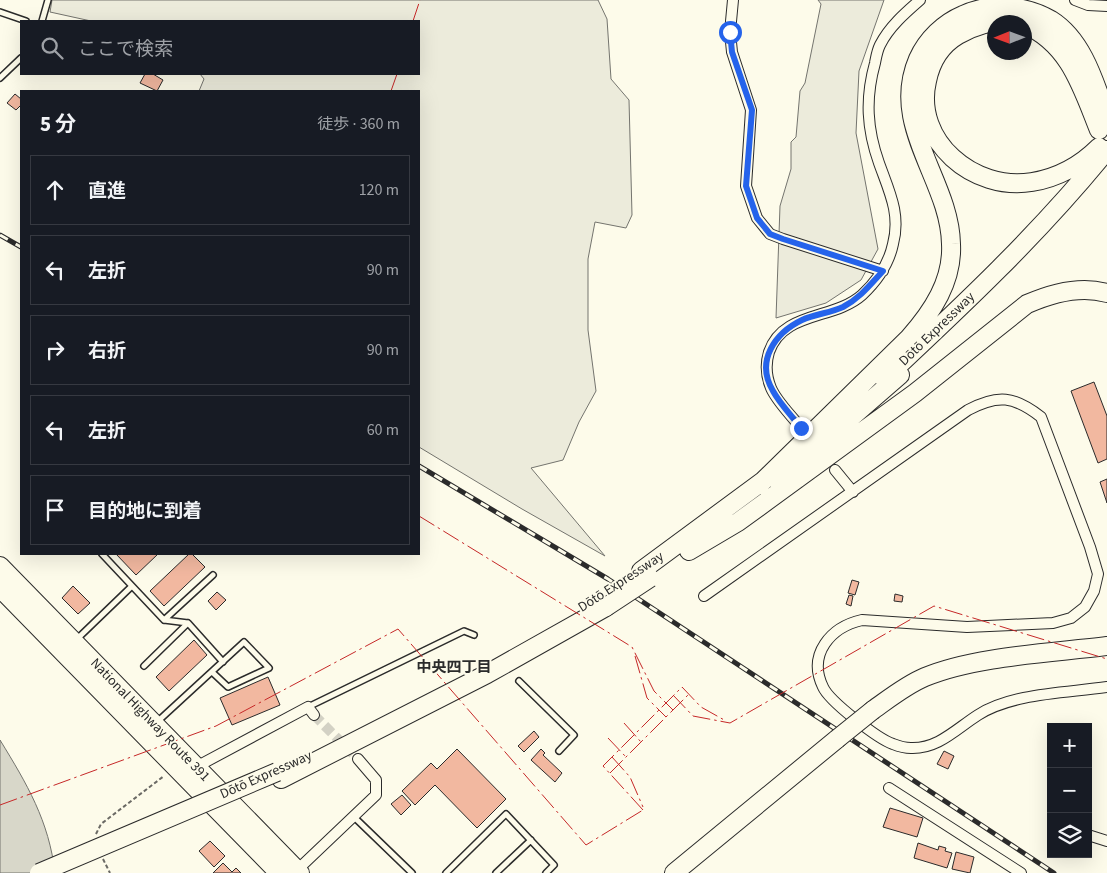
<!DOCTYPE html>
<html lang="ja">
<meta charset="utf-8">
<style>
body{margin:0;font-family:"Source Sans 3","Noto Sans JP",sans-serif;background:#242831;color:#f1f3f6}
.controls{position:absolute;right:15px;bottom:15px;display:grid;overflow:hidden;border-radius:0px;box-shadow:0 5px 20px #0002}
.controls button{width:45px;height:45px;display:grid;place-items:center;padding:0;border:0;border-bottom:1px solid #363941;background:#171b24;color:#f1f3f6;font:25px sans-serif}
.compass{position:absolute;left:987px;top:15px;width:45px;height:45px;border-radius:50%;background:#171b24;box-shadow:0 5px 20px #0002;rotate:269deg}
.stop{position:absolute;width:15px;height:15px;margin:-11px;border:4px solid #2563eb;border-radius:50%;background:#fff}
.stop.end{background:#2563eb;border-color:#fff;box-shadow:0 1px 5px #0008}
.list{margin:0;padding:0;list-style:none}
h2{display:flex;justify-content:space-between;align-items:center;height:65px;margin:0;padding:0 20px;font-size:21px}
h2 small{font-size:16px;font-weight:400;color:#9ea1a6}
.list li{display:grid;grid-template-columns:32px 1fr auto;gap:15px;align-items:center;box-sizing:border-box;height:70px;margin:0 10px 10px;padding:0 10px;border:1px solid #363941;border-radius:0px}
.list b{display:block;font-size:19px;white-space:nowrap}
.list em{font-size:16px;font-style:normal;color:#9ea1a6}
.icon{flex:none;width:28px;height:28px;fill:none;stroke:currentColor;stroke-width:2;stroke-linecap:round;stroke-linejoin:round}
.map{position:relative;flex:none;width:1107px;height:873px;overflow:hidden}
.search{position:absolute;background:#171b24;box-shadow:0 5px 20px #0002;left:20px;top:20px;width:400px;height:55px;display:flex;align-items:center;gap:12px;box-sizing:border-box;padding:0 18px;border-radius:0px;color:#9ea1a6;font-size:19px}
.panel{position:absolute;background:#171b24;box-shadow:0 5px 20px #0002;left:20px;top:90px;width:400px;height:465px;border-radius:0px}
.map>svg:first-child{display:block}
.green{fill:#ecebdb;stroke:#74746e}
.water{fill:#d8d7c9;stroke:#74746e}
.building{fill:#f2b8a0;stroke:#2b2b2b}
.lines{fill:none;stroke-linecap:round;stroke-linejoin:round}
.street-tunnel{stroke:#d3d1c4;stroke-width:10;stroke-dasharray:10 5;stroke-linecap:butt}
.lane-casing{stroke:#2b2b2b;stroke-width:8}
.street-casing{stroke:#2b2b2b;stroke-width:12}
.highway-casing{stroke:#2b2b2b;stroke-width:20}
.path{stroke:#6a6964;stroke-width:2;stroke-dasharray:4 2.5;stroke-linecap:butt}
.lane{stroke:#fdfbea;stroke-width:5}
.street{stroke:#fdfbea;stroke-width:10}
.highway{stroke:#fdfbea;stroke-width:18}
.rail-casing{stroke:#2b2b2b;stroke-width:5}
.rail{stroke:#fdfbea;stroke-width:3;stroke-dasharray:9;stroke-linecap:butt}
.highway-bridge-casing{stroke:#2b2b2b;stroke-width:20;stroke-linecap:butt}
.highway-bridge{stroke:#fdfbea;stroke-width:18}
.power{stroke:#c62828;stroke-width:1;stroke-dasharray:18 4 2.5 4;stroke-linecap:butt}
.route{stroke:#2563eb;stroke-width:6}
.labels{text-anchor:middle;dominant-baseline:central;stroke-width:4;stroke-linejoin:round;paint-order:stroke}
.street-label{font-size:14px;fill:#2b2b2b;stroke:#fdfbea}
.neighbourhood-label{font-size:15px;font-weight:bold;fill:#2b2b2b;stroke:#fdfbea}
</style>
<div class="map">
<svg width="1107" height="873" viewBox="0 0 1107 873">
<rect width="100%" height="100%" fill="#fdfbea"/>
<!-- green -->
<path class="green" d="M52,0h546l9,19 4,60 18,21 3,115 -6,13 -31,-6 -7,37v71l8,61 -17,31 -16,38 -32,8 74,88 -83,-47 -103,-62v-356h-220l5,-12 -4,-5h219v-53h-328l-41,-9z
M818,0h66l-25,71 -3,62 22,116 -17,31 -35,23 -50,15 4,-112 11,-37v-27l5,-5 4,-46 5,-8 16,-79z"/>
<!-- water -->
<path class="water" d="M0,740c27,44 49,81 55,133h-55z"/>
<!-- building -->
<path class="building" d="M145,74h8l10,6 -6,11 -17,-8z
M15,94l6,5v6l-5,5 -9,-7z
M1094,382l13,34v43l-9,4 -27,-72z
M1107,479v24l-7,-21z
M116,554h42l-22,21z
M189,554h3l13,13 -41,39 -14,-15z
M852,580l7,2 -4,13 -7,-2z
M73,586l17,17 -12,11 -16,-16z
M217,592l9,8 -10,10 -8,-9z
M895,594l8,2 -1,6 -8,-1z
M849,595l4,1 -2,10 -5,-2z
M194,640l13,15 -38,36 -13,-14z
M268,677l12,28 -48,20 -12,-27z
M534,731l5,6 -15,15 -6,-6z
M457,749l49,50 -29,29 -42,-43 -20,20 -13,-14 29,-28 6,6z
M541,749l4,4 -2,2 19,18 -7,9 -24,-22z
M944,751l10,5 -6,13 -11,-5z
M402,795l9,10 -10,10 -10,-11z
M890,808l33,10 -6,19 -34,-10z
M210,841l15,15 -11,11 -15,-16z
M918,843l20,7 1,-4 7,2 -1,3 7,2 -5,15 -33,-10z
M956,852l18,5 -4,16 -18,-4z
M223,863l9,9 4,-4 5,5h-28z"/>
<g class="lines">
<!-- street-tunnel -->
<path class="street-tunnel" d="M314,715l44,44"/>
<!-- lane casing -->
<g class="lane-casing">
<path id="lane" d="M0,12l26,9
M42,21l6,-21
M0,78l21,-20
M102,554l62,66 24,3 35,39
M164,620l49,-45
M77,639l55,-53
M144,666l44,-43
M519,681l55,54 -15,16
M308,707l156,-76 10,4
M157,722l87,-80 25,26 -41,19 -16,-15
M353,816l59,57
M446,873l60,-59 48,51 -8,8
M496,873l35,-33"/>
</g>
<!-- street casing -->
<g class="street-casing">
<path id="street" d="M733,0l-3,32 2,20 19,58 -5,76 11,32 13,16 13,5 100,32
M1075,0l13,5 19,1
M801,428c-9,-12 -24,-26 -30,-40 -5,-12 -6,-23 -2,-36 14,-41 65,-32 93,-57 15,-14 27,-32 31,-51 8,-30 -4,-53 -14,-81 -12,-34 -14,-64 -4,-100 1,-5 2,-12 5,-18 9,-18 25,-32 40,-45
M835,470l18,22
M704,596l264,-186c30,-16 46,-14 73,7l49,130 8,27 -4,17 -9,16 -14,11 -18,5 -86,4 -105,-7c-31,7 -55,34 -39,67 6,14 55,52 70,57 5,2 12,4 18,4 27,1 45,-19 67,-33 34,-22 89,-22 129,-28
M196,767l112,-60 6,8
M889,788l132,85
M1088,835l19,6
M295,872l81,-77v-15l-18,-21"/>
</g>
<!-- highway casing -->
<g class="highway-casing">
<path id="highway" d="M1017,22c-22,-3 -40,2 -59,13 -17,10 -27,26 -31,46 -14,60 47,111 105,101 25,-4 49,-17 67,-35
M1024,24c46,20 58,64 75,106
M884,379c78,-73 156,-146 223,-229
M778,481l122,-106
M759,485l150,-147c23,-26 44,-57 42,-94 -1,-64 -62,-118 -33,-185 9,-20 26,-36 45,-44 28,-13 62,-10 88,5 32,20 44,63 56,97
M689,551l49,-29 177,-129 112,-89c25,-11 53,-19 80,-11
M0,566l300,307
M641,571l126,-93
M0,588l279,285
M873,710c17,-12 33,-25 52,-33 50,-21 127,-24 182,-31
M281,779l206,-105 119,-67
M674,873l163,-134"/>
</g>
<!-- path -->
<path class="path" d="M96,834l5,-10 63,-48
M103,859l7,14"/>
<!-- lane -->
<use href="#lane" class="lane"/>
<!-- street -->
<use href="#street" class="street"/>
<!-- highway -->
<use href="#highway" class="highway"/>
<!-- rail casing -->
<g class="rail-casing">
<path id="rail" d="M0,235l21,12
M419,466l189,113 446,294"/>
</g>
<!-- rail -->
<use href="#rail" class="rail"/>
<!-- highway-bridge casing -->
<g class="highway-bridge-casing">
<path id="highway-bridge" d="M606,607l44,-29
M837,739l36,-29
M39,873l238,-101"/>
</g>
<!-- highway-bridge -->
<use href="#highway-bridge" class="highway-bridge"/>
<!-- power -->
<path class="power" d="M413,21l7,-21
M391,91l6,-17
M419,516l213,131 22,44 19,19
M635,656l12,42 19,19
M673,695l20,21 37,7 204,-117 173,53
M624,723l17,19
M608,738l18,19
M612,757l18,20 13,30
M610,773l79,-79
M0,805l216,-79 182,-97 188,216 57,-35
M643,810l-40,-44 79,-79 19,20 25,14"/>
</g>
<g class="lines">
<!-- route -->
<path class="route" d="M730,32l2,20 20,58 -6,76 11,32 13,16 13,5 100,32c-13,14 -23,27 -40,36 -13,6 -28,7 -41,13 -27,13 -47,41 -29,71 7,13 19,25 28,37"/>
</g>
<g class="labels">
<!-- street labels -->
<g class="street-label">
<text transform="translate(937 329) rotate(-44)">Dōtō Expressway</text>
<text transform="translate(621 582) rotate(-33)">Dōtō Expressway</text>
<text transform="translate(150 720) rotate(46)">National Highway Route 391</text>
<text transform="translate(266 775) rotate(-24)">Dōtō Expressway</text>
</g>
<!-- neighbourhood labels -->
<g class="neighbourhood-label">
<text x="454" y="667">中央四丁目</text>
</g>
</g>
</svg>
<div class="controls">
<button>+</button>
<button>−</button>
<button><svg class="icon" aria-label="layers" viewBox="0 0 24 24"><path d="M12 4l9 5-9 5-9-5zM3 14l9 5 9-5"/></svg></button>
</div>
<svg class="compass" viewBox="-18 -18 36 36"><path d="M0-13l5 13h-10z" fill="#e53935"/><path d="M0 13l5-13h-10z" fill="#9ea1a6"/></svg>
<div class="stop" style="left:730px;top:32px"></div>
<div class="stop end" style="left:801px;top:428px"></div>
<div class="search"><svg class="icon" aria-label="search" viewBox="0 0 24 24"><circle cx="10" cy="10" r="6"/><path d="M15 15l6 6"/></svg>ここで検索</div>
<section class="panel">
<h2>5 分<small>徒歩 · 360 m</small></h2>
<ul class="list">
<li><svg class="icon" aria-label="ahead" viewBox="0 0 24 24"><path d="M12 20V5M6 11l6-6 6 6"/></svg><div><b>直進</b></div><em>120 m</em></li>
<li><svg class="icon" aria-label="left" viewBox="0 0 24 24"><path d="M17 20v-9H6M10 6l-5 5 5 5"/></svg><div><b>左折</b></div><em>90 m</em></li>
<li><svg class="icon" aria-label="right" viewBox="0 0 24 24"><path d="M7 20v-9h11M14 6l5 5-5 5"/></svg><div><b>右折</b></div><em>90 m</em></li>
<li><svg class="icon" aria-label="left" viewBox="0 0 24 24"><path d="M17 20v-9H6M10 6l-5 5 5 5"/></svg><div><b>左折</b></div><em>60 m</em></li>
<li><svg class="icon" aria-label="arrive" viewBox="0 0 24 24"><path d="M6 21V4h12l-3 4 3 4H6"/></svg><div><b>目的地に到着</b></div></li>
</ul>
</section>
</div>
